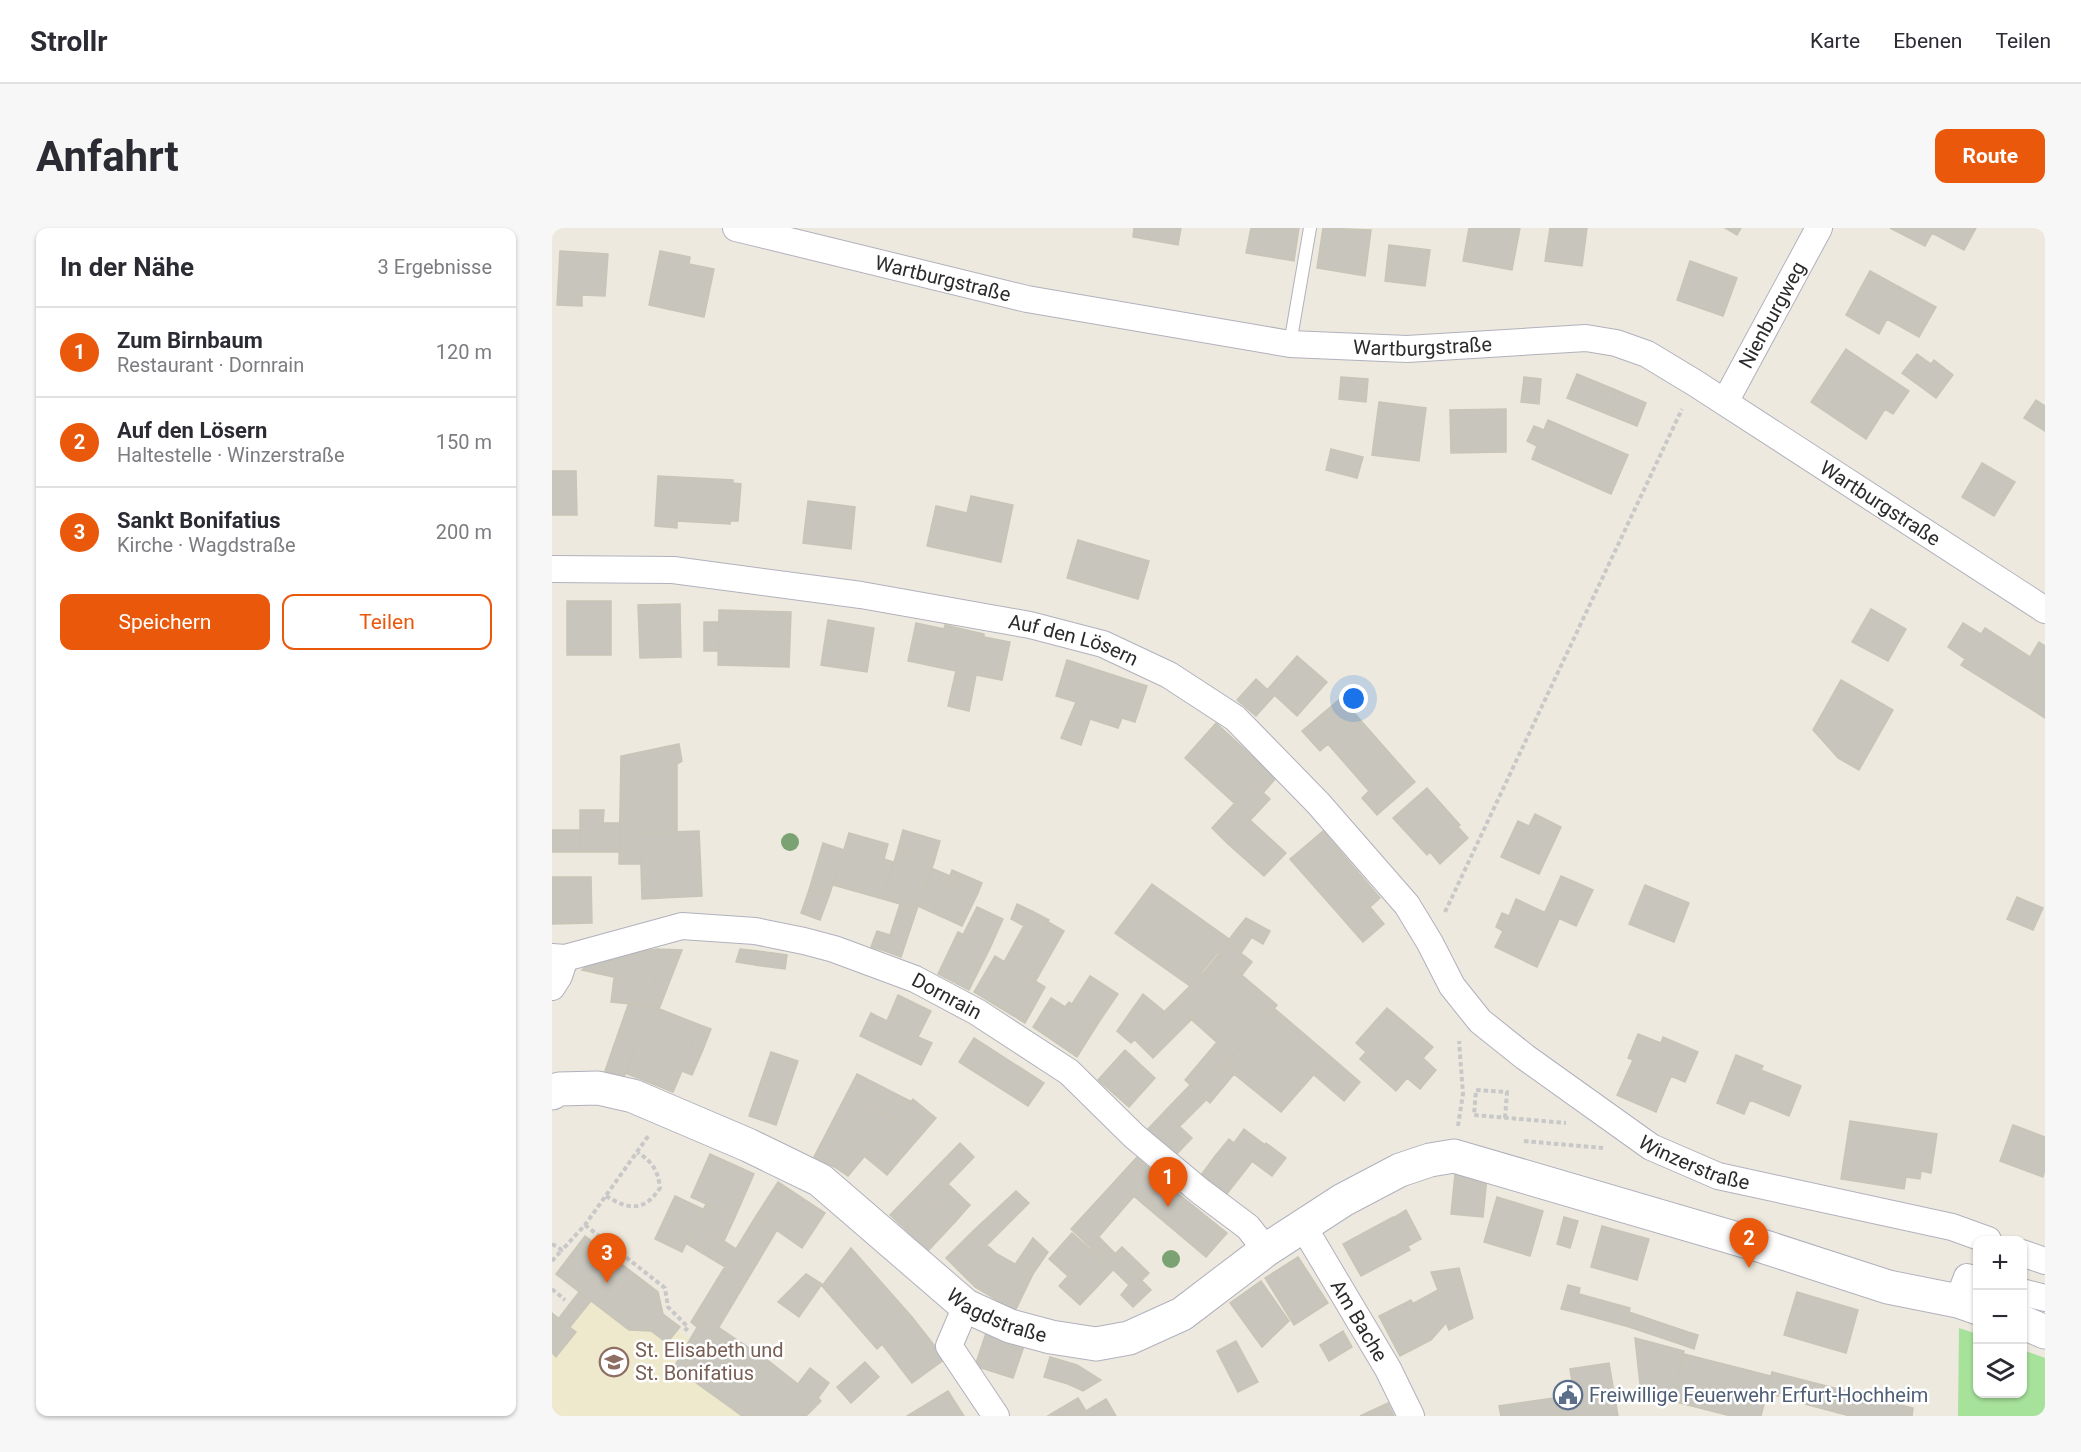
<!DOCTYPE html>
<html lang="de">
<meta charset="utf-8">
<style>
body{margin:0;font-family:Roboto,sans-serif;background:#f7f7f7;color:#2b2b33}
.controls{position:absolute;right:18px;bottom:18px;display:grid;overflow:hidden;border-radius:12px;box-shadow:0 2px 4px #0004}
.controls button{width:54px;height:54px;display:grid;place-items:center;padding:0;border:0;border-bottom:2px solid #e1e1e2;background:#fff;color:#2b2b33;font:30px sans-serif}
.you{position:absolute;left:802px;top:471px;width:21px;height:21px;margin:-15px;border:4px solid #fff;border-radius:50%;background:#1a73e8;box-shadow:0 0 0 9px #1a73e833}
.badge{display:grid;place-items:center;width:39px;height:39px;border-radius:50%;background:#ea580c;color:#fff;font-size:20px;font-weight:700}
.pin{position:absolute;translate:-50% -50px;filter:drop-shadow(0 2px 3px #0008)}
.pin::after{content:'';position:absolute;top:32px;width:21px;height:18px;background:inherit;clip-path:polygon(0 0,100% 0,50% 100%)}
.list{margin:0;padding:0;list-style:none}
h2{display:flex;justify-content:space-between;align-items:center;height:78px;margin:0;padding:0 24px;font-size:26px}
h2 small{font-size:20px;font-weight:400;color:#7c7c81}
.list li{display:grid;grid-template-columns:39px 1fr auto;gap:18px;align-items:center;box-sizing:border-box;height:90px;padding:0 24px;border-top:2px solid #e1e1e2}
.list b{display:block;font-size:22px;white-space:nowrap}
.list p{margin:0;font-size:20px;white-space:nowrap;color:#7c7c81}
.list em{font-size:20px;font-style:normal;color:#7c7c81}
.actions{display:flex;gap:12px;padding:18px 24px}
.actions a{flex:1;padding:14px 0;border:2px solid #ea580c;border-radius:12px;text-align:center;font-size:21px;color:#ea580c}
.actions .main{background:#ea580c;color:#fff}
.icon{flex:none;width:33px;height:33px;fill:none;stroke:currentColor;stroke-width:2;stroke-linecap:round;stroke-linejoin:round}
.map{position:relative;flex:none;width:1493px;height:1188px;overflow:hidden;border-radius:12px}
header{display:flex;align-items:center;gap:36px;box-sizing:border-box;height:84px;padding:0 30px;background:#fff;border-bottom:2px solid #e1e1e2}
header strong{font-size:28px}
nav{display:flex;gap:33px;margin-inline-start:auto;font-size:21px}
.intro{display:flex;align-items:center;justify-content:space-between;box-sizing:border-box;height:144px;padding:0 36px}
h1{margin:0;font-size:42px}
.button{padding:15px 27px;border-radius:12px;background:#ea580c;color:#fff;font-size:21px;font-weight:700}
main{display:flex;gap:36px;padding:0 36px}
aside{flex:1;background:#fff;border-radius:12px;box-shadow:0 2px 4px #0004}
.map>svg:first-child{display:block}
.education{fill:#eee9cd}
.green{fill:#a7e29b}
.building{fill:#c8c5bd;stroke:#c8c5b7;stroke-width:1.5}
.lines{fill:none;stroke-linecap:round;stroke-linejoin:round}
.lane-casing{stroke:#b1b1be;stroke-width:14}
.street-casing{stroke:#b1b1be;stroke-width:28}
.secondary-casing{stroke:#b1b1be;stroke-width:35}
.path{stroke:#c8c8c8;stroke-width:4;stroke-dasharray:4.5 3;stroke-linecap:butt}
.lane{stroke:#fff;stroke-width:12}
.street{stroke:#fff;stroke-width:26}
.secondary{stroke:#fff;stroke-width:33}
.tree{fill:#7ba273}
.labels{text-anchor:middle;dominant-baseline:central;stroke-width:5;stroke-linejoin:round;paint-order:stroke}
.street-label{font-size:20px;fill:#2b2b2b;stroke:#fff}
.education-label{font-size:20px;fill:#785e54;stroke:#fff;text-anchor:start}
.service-label{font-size:20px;fill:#4e5e75;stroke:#fff;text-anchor:start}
</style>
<header>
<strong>Strollr</strong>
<nav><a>Karte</a><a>Ebenen</a><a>Teilen</a></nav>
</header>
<div class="intro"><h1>Anfahrt</h1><a class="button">Route</a></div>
<main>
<aside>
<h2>In der Nähe<small>3 Ergebnisse</small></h2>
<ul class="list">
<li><span class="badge">1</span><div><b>Zum Birnbaum</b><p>Restaurant · Dornrain</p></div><em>120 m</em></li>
<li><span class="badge">2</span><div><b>Auf den Lösern</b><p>Haltestelle · Winzerstraße</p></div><em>150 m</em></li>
<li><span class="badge">3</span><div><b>Sankt Bonifatius</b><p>Kirche · Wagdstraße</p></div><em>200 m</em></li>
</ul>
<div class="actions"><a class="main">Speichern</a><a>Teilen</a></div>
</aside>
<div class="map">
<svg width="1493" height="1188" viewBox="0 0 1493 1188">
<rect width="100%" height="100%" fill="#ede9de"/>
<!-- education -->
<path class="education" d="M39,1073l38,29 22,1 16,12 10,-13 13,9 -16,28 68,49h-190v-63l4,3 20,-24 -6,-5z"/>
<!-- green -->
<path class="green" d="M1407,1100l18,6 1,60h44l1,-44 22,8v58h-87z"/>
<!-- building -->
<path class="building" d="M582,0h47l-3,17 -45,-8z
M699,0h48l-5,33 -48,-8z
M771,0l48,2 -6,46 -48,-8z
M917,0h51l-8,42 -49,-9z
M998,0h37l-5,38 -37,-5z
M1173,0h16l-4,7z
M1338,0h86l-12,22 -32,-17 -7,13z
M837,17l41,5 -5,36 -40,-5z
M8,23l48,3 -3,42 -23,-1v11l-25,-1z
M108,23l30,6 -1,7 25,5 -10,48 -55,-12z
M1138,33l47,17 -14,38 -46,-16z
M1318,43l66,36 -17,30 -32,-18 -8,15 -33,-19z
M1294,121l63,42 -16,23 -8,-5 -19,30 -55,-37z
M1365,126l14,10 3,-4 19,15 -17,23 -34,-25z
M1025,146l39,16 -9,24 -40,-16z
M789,149l27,2 -2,23 -27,-3z
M972,149l17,2 -2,25 -18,-2z
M1064,162l30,13 -9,23 -30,-12z
M1484,172l9,6v25l-21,-13z
M827,174l47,6 -7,53 -47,-6z
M954,181v43l-55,1 -1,-43z
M996,192l80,35 -17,39 -79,-35 5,-13 -10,-5 7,-15 10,4z
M779,221l32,8 -6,21 -31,-8z
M1430,235l33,19 -21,34 -32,-19z
M0,243h24l1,44h-25z
M106,248l75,4v3l8,1 -3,37h-8v3l-53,-3v7l-22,-2z
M419,268l42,9 -12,57 -74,-16 9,-40 31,7z
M256,273l47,6 -4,42 -48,-6z
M526,312l71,21 -11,38 -71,-21z
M15,373h44v54h-44z
M128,376l1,53 -41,1 -2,-53z
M1319,381l35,20 -18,32 -36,-19z
M167,382l72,2 -2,55 -71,-2z
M276,392l46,8 -7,44 -46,-7z
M152,394h15l-1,29h-14z
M364,395l28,6 1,-4 39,9v3l26,5 -8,38 -26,-5 -7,36 -21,-5 8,-35 -48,-10z
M1411,395l18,11 -16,25 -17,-12z
M1433,400l45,29 9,-15 6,4v41l-14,22 -70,-44z
M745,428l30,26 -30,34 -29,-27z
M515,432l80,26 -12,36 -13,-4 -4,10 -28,-9 -9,26 -20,-7 15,-36 -20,-6z
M704,451l18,17 -18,20 -19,-16z
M1289,452l52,30 -34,60 -21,-12 -25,-28z
M1493,459v31l-14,-9z
M789,470l74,84 -38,33 -15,-17 7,-7 -41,-47 -8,7 -18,-20z
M664,495l60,55 -13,15 -10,-10 -19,20 -49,-45z
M127,516l3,17 -5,3v68l-37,1 1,31h-22l2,-108z
M701,555l17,16 -42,45 -16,-16z
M875,560l33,37 -33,30 -34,-37z
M28,582h24l-1,13h16v29h-39z
M983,586l26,13 -22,47 -38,-17 17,-36 11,5z
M698,592l36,33 -22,23 -36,-32z
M906,599l10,11 -28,26 -10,-12z
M0,602h28v22h-28z
M351,602l37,11 -6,21 -37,-10z
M147,603l3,65 -60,3 -2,-66z
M771,603l57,67 -31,28 -59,-67z
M297,605l39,11 -4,15 9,3 -10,37 -50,-14z
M271,615l21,7 -15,46 -20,-6z
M345,624l37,10 -17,47 -34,-10z
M379,640l19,8 -17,37 -15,-7z
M400,642l30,13 -4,10 -29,-14z
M1009,648l32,14 -17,36 -31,-14z
M0,649h39l1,46 -40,1z
M397,651l29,14 -16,33 -29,-13z
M600,656l77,55 -39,47 -75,-53z
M1093,657l44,18 -15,39 -45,-18z
M257,662l20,6 -9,24 -19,-7z
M1465,669l26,11 -10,22 -26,-11z
M964,671l43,20 -22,48 -42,-20 8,-16 -7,-4 6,-14 7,3z
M348,676l17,5 -16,48 -16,-6z
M465,676l15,7 -8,15 -13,-7z
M425,679l26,12 -13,29 -27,-13z
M818,679l14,17 -21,18 -14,-16z
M480,683l17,9 -30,51 -15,-9z
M694,690l24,13 -7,13 -26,-15z
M496,694l16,9 -29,51 -16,-11z
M685,701l15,8 -11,16 -14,-11z
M325,703l13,4 -5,16 -14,-4z
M406,704l32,16 -21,42 -31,-16z
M675,714l25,20 -10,13 -24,-20z
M106,721l-6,57 -41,-4 6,-47z
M106,721l24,1 -23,59 -7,-3z
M188,721l18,2 -3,14 -19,-3z
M206,723l29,4 -2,14 -30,-4z
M65,727l-3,22 -32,-7 11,-11z
M666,727l59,50 -14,17 -58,-51z
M443,728l50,31 -20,36 -51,-31z
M653,743l58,51 -31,34 -59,-53z
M538,748l28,18 -19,28 -27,-18z
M591,766l22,18 -34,31 -14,-12z
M346,767l33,16 -13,26 14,6 -11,22 -61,-29 11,-23 16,8z
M499,770l14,9 4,-5 30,20 -22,35 -44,-30z
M621,775l19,16 -39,39 -18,-18z
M76,777l24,1 -28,71 -19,-6z
M100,778l48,19 -9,22 11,5 -10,23 -10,-4 -9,21 -48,-19z
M835,780l46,39 -10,11 13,12 -16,19 -13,-11 -11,13 -36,-32 6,-7 -10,-9z
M723,781l55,47 -49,56 -57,-46z
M148,797l11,4 -9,23 -11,-5z
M1086,806l23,9 2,-6 35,15 -13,30 -14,-6 -15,36 -39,-17 16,-35 -5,-2z
M422,810l70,45 -16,23 -69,-44z
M665,814l15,14 -33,37 -14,-13z
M573,822l30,28 -26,29 -31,-27z
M219,824l27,9 -22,64 -27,-9z
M1184,827l27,11 -2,4 40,16 -12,30 -39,-16 -6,14 -27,-11z
M778,828l30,26 -16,19 -30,-26z
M672,838l10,8 -24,29 -11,-10z
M305,846l55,28 -17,18 -25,-13 -34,61 -22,-11z
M638,857l16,15 -26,26 -16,-14z
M361,871l23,19 -38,44 -21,-20z
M318,879l25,13 -47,56 -12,-8z
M612,884l28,26 -18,19 -28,-26z
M1298,893l87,13 -6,39 -10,-2 -1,8 -14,-2 -2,12 -63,-10z
M1461,897l32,12v33l-2,7 -43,-16z
M692,901l21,16 -28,36 -20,-15 4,-6 -6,-4 14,-17 5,4z
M325,914l21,20 -11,13 -23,-19z
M408,915l14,14 -69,72 -15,-14z
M714,915l20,15 -14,18 -19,-14z
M158,926l44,20 -19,43 -44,-20z
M663,928l6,4 -4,6 20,15 -11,14 -25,-20z
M585,929l28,26 -22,21 -27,-24z
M903,946l32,3 -4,40 -32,-3z
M564,952l18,16 -44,51 -19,-18z
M226,954l47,31 -23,35 -46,-32z
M613,955l62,50 -21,24 -63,-53z
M396,956l22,21 -14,16 -23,-21z
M464,963l13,12 -42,42 -15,-13z
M123,968l28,13 -21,43 -27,-13z
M945,969l46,14 -13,45 -46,-14z
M381,972l23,21 -28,30 -23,-22z
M154,976l29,13 -11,24 -15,-10 -12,19 -10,-6z
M854,982l15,29 -13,7 -15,-28z
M204,988l21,14 -58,97 -16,-10 -6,10 -6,-5z
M841,989l17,33 -49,26 -18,-32z
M1012,989l14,4 -8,27 -13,-4z
M1050,998l47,13 -12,41 -46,-13z
M157,1003l27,18 -11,18 -28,-17z
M420,1004l25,22 36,20 -18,37 -40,-24 -29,-29z
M520,1005l41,37 -33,35 -21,-19 9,-10 -19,-17z
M33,1008l73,56 5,22 17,13 -13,16 -16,-12 -22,-1 -73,-56z
M547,1009l52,53 -18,17 -12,-12 8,-10 -39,-38z
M481,1010l15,14 -15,22 -17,-11z
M570,1019l27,26 -7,7 -27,-26z
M299,1020l61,69 -35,32 -55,-63z
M746,1029l30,46 -34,22 -29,-47z
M907,1040l14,50 -24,12 -3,-7 -15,17 -19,-36 26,-14 -7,-18z
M254,1046l16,10 -23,33 -21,-15z
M709,1053l28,40 -27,26 -32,-44z
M1016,1057l12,3 -6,24 -13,-3z
M27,1064l12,9 -21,26 -11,-9z
M1245,1064l61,18 -12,43 -62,-18z
M1027,1066l51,14 -4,18 -52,-14z
M859,1072l20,40 -31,16 -21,-40z
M1077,1084l59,20 -5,13 -57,-19z
M0,1085l24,19 -20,25 -4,-4z
M151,1089l67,45 -36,48 -60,-43z
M360,1089l33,42 -33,24 -30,-39z
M791,1103l9,16 -23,14 -9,-16z
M1136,1104l10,3 -4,14 -11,-4z
M434,1105l38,13 -11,32 -38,-12z
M1083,1110l49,13 -12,50 -31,-7z
M684,1113l22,41 -20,10 -21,-41z
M1132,1126l87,22 -10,40h-30l-59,-15z
M498,1129l27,8 24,15 -18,11 -15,-7 -24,-7z
M218,1134l28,22 12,-16 19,15 -11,15 3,3 -15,15h-64l-8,-6z
M313,1134l14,15 -28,26 -14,-16z
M1057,1135l9,53h-117l-2,-10 61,-9 2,12 14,-2 -6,-38z
M1220,1144l141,36 -1,8h-62l-49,-13 1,-4 -23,-6 -1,3 -11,-3z
M396,1163l16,25h-57z
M526,1170l8,13 -9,5 -28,-1z
M554,1171l10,17h-39l9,-5z
M836,1175l6,13h-34z"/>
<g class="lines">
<!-- lane casing -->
<g class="lane-casing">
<path id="lane" d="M738,116l20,-116"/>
</g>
<!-- street casing -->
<g class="street-casing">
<g id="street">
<path id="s1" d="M184,0l291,71 263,45 117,5 179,-11 30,5 31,11 48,29 350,227"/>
<path id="s2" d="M1173,174l94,-174"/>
<path id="s3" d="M0,341l121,1 188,25 169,30 73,19 66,31 66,43 83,85 89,102 23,38 22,43 28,35 45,36 126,90 67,29 234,51 36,13"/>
<path id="s4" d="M0,729l13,1 117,-32 73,5 49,10 30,8 81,30 62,33 92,60 65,64 66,55 48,36 18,23"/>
<path d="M0,759l7,-11 6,-18"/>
<path id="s5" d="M751,998l85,143 23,47"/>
<path d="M1470,1025l23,8"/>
<path d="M1470,1064l23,6"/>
<path d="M1406,1073l9,-24 11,3"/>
<path d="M414,1078l-17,40 47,70"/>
</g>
</g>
<!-- secondary casing -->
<g class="secondary-casing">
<g id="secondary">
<path id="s6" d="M0,865l7,-4 39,-1 35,8 115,49 72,35 146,126 44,20 41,11 45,7 33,-6 53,-24 84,-64 77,-50 57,-30 30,-10 24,-4 311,91 123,40 70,14 20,7"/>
<path d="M1470,1094l23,10"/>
</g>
</g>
<!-- path -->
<path class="path" d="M893,684l237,-503
M953,890l2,-26 -31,-2 -2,25 92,8
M906,898l5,-32 -4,-53
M972,913l79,7
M54,968c23,14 38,16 54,-8 -2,-17 -7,-26 -23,-36
M33,997l80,63 3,19 20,20 -4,5
M0,1016l10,6 23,-25 64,-90
M0,1033l10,-11
M0,1061l13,11"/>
<!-- lane -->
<use href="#lane" class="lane"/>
<!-- street -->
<use href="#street" class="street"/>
<!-- secondary -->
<use href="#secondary" class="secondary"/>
</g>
<!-- trees -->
<g class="tree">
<circle cx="238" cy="614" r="9"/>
<circle cx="619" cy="1031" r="9"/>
</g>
<!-- icons -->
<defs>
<g id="school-ring" transform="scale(1.5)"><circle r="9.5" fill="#fff" stroke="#8d6e63" stroke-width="1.5"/><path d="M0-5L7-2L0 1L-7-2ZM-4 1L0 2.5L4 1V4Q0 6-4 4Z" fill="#8d6e63"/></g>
<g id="civic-ring" transform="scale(1.5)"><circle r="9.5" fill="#fff" stroke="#5c6f8a" stroke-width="1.5"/><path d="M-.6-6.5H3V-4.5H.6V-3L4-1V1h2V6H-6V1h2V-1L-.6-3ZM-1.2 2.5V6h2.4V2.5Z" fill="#5c6f8a"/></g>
</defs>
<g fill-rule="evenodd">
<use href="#school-ring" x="62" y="1134"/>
<use href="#civic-ring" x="1016" y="1167"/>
</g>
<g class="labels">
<!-- street labels -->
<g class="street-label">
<text stroke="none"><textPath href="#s1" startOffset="213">Wartburgstraße</textPath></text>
<text stroke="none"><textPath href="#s2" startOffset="99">Nienburgweg</textPath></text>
<text stroke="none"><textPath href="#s1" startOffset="699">Wartburgstraße</textPath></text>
<text stroke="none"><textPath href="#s1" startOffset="1203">Wartburgstraße</textPath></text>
<text stroke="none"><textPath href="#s3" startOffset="528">Auf den Lösern</textPath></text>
<text stroke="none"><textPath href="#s4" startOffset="411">Dornrain</textPath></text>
<text stroke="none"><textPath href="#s3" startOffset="1360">Winzerstraße</textPath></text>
<text stroke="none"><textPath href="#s6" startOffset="513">Wagdstraße</textPath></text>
<text stroke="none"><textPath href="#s5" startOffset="110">Am Bache</textPath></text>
</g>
<!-- education labels -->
<g class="education-label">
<text x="83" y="1122">St. Elisabeth und<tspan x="83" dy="23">St. Bonifatius</tspan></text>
</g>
<!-- service labels -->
<g class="service-label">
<text x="1037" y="1167">Freiwillige Feuerwehr Erfurt-Hochheim</text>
</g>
</g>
</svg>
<div class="controls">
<button>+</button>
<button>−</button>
<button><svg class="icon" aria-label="layers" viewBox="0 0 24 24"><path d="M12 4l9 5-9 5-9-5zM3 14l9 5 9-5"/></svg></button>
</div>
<div class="you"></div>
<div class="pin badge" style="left:616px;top:979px">1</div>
<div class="pin badge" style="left:1197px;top:1040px">2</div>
<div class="pin badge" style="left:55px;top:1055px">3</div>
</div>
</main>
